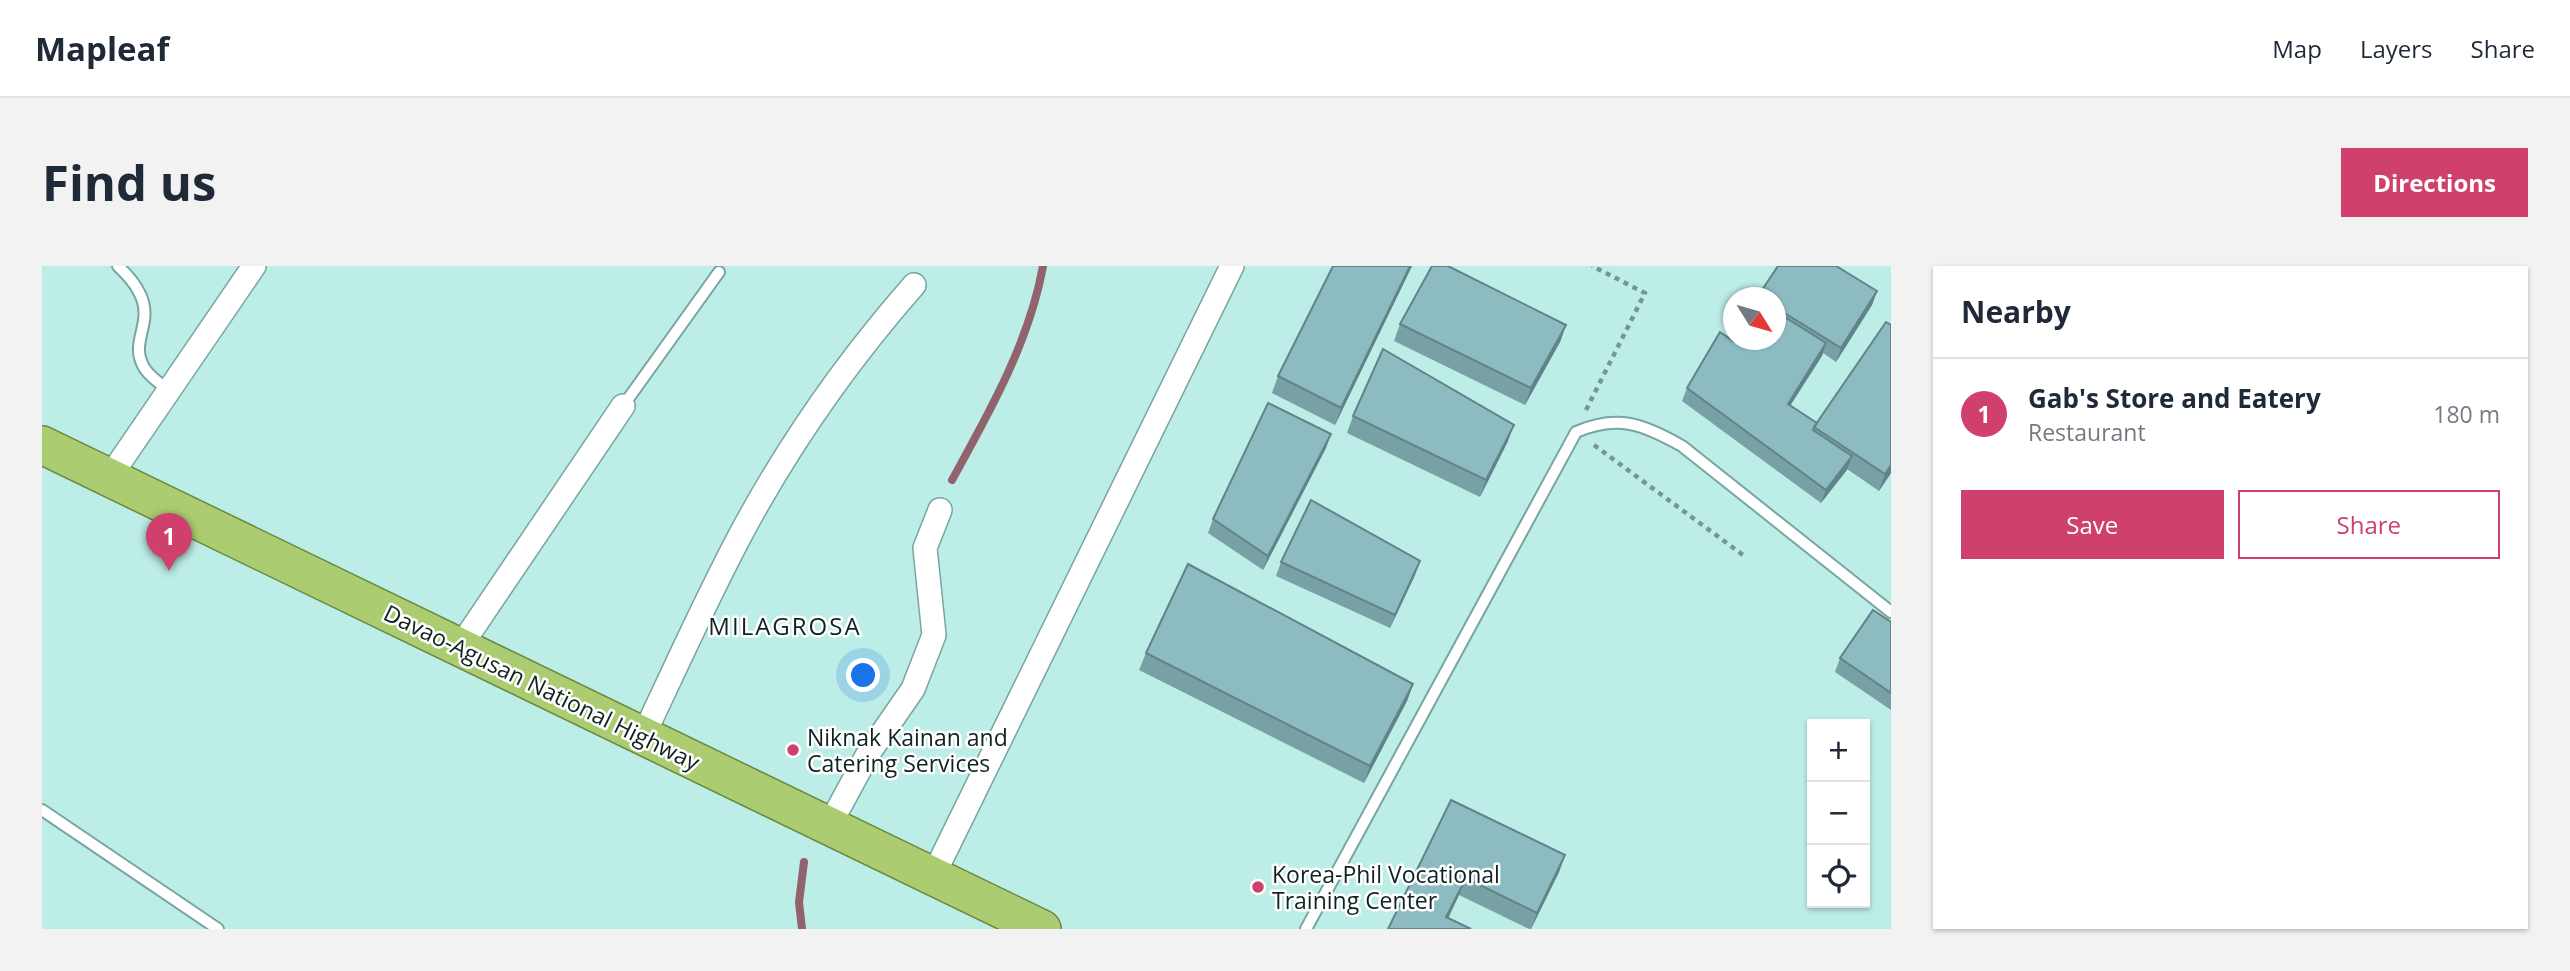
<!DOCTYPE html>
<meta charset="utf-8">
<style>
body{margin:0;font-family:"Open Sans",sans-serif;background:#f2f2f3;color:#1f2937}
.controls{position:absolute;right:21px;bottom:21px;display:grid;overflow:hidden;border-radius:0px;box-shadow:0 2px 5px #0004}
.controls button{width:63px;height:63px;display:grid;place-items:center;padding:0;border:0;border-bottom:2px solid #e0e1e3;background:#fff;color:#1f2937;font:35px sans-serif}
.compass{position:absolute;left:1681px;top:21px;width:63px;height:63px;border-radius:50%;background:#fff;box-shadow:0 2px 5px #0004;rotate:127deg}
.you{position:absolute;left:822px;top:410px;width:24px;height:24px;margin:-18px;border:5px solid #fff;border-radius:50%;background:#1a73e8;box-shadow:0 0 0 10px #1a73e833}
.badge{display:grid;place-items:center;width:46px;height:46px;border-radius:50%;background:#cf416c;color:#fff;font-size:23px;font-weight:700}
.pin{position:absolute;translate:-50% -58px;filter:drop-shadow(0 2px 4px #0008)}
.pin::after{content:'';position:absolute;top:37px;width:24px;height:21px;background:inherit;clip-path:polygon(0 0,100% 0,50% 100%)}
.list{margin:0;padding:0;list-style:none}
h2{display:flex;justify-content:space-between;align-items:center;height:91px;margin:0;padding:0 28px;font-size:30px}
h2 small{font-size:23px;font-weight:400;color:#747a83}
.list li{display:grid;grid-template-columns:46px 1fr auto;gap:21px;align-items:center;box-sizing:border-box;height:112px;padding:0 28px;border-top:2px solid #e0e1e3}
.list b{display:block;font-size:26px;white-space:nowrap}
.list p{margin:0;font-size:23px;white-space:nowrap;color:#747a83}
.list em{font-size:23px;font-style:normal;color:#747a83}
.actions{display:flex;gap:14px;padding:21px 28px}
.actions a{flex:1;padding:16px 0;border:2px solid #cf416c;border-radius:0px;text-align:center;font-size:24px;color:#cf416c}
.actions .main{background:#cf416c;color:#fff}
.icon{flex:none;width:38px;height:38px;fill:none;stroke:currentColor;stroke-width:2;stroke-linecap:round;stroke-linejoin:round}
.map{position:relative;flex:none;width:1849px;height:663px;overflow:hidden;border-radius:0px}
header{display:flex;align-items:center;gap:42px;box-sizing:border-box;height:98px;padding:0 35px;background:#fff;border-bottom:2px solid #e0e1e3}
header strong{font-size:33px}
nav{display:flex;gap:38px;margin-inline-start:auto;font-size:24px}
.intro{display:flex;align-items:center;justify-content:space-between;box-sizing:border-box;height:168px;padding:0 42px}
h1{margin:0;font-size:49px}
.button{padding:18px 32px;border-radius:0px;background:#cf416c;color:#fff;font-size:24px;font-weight:700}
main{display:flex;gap:42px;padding:0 42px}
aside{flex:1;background:#fff;border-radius:0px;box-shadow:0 2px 5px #0004}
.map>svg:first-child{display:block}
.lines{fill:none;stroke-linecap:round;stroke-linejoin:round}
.stream{stroke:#91636d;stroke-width:8}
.service-casing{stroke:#77a59f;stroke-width:14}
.minor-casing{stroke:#77a59f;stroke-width:26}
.trunk-casing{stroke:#68893e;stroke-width:40}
.path{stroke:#739792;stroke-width:4.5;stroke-dasharray:5 5;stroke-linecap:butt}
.service{stroke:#fff;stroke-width:10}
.minor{stroke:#fff;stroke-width:23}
.trunk{stroke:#accc72;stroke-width:37}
.wall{fill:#78a1a6}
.shaded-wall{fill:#628387}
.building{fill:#8cbbc1;stroke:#628387;stroke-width:2}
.poi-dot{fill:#cf416c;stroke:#fff;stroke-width:2.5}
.labels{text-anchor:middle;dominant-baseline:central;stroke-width:5;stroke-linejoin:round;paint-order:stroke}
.street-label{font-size:23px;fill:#102320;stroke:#fff}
.poi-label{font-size:23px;fill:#102320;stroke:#fff;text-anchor:start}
.neighbourhood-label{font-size:24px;letter-spacing:2px;fill:#102320;stroke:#fff}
</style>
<header>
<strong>Mapleaf</strong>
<nav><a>Map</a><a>Layers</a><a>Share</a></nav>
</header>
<div class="intro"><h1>Find us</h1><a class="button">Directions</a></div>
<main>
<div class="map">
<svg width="1849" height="663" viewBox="0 0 1849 663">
<rect width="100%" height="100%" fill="#bdede7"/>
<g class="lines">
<!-- stream -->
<path class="stream" d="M910,214c37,-67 77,-137 91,-214
M760,663l-3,-27 5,-40"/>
<!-- service casing -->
<g class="service-casing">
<path id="service" d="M76,0c54,50 5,69 27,103 6,9 17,16 25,22
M581,140l96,-134
M0,544l176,119
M1264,663l270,-497c42,-18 67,-8 106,14l209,166"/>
</g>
<!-- minor casing -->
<g class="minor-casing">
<path id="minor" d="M67,212l145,-212
M418,381l163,-241
M601,470c33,-69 64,-139 100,-206 47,-87 106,-171 171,-245
M787,560l39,-72 45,-65 21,-54 -9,-87 15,-38
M891,610l299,-610"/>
</g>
<!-- trunk casing -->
<g class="trunk-casing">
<path id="trunk" d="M0,179l1000,484"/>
</g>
<!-- path -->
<path class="path" d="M1544,144l59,-117 -53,-27
M1552,179l149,110"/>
<!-- service -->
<use href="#service" class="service"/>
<!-- minor -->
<use href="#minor" class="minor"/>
<!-- trunk -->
<use href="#trunk" class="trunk"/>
</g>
<!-- wall -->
<path class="wall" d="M1370,0l-77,159 -63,-32 6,-17z
M1736,0l99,25 -5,14 -36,57 -13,-9 -33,52 101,68 -12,18 -32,-22 -26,34 -139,-102 5,-13 46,-47 42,-1v-42h-17z
M1358,58l166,1 -6,17 -35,63 -131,-64z
M1311,150l155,25 -28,56 -133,-64z
M1284,182l-63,122 -55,-37 5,-14z
M1239,296l134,13 -25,53 -114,-52z
M1849,356v88l-56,-38 5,-14z
M1104,387l267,31 -6,17 -43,82 -225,-113z
M1409,534l114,55 -6,17 -28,57h-2l-70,-34 -11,23 -60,11z"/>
<!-- shaded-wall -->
<path class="shaded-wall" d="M1368,0h2l-77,159 6,-17z
M1835,25l-5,14 -36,57 5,-14z
M1524,59l-6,17 -35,63 6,-17z
M1784,77l-4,13 -39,61 5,-13z
M1472,159l-6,16 -28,56 6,-17z
M1289,168l-5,14 -63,122 5,-14z
M1810,190l-5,14 -26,33 5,-13z
M1849,199v8l-12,18 6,-17z
M1378,295l-5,14 -25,53 5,-13z
M1371,418l-6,17 -43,82 6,-17z
M1523,589l-6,17 -28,57 6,-16z
M1424,612l-7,17 -16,34 3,-12z"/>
<!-- building -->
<path class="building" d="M1291,0h77l-69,142 -63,-32z
M1390,0h16l118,59 -35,63 -131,-64z
M1736,0h58l41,25 -36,57 -66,-41v-9h-14l-3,-2z
M1733,45l51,32 -38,61 29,19 -4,7 39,26 -26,34 -139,-102 33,-56 13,9v-2l42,1z
M1844,56l5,3v140l-6,9 -71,-47z
M1341,83l131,76 -28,55 -133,-64z
M1226,137l63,31 -63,122 -55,-37z
M1269,234l109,61 -25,54 -114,-53z
M1146,298l225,120 -43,82 -224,-113z
M1831,344l18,12v71l-51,-35z
M1409,534l114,55 -28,58 -71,-35 -20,39 25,12h-83z"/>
<!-- markers -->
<g class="poi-dot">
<circle cx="751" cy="484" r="7"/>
<circle cx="1216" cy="621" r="7"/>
</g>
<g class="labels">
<!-- street labels -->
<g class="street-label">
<text transform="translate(500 421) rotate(26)">Davao-Agusan National Highway</text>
</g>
<!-- poi labels -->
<g class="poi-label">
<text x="765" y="471">Niknak Kainan and<tspan x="765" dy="26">Catering Services</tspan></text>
<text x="1230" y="608">Korea-Phil Vocational<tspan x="1230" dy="26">Training Center</tspan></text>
</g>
<!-- neighbourhood labels -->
<g class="neighbourhood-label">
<text x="743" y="359">MILAGROSA</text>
</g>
</g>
</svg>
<div class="controls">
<button>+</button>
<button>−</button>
<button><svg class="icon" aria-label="locate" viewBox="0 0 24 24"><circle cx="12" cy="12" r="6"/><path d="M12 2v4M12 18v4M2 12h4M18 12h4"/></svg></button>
</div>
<svg class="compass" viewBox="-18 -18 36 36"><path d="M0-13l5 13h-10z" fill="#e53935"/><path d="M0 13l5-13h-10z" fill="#747a83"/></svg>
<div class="you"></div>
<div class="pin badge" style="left:127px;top:305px">1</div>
</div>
<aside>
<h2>Nearby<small></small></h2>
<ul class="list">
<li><span class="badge">1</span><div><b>Gab's Store and Eatery</b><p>Restaurant</p></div><em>180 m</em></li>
</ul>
<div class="actions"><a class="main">Save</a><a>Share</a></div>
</aside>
</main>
